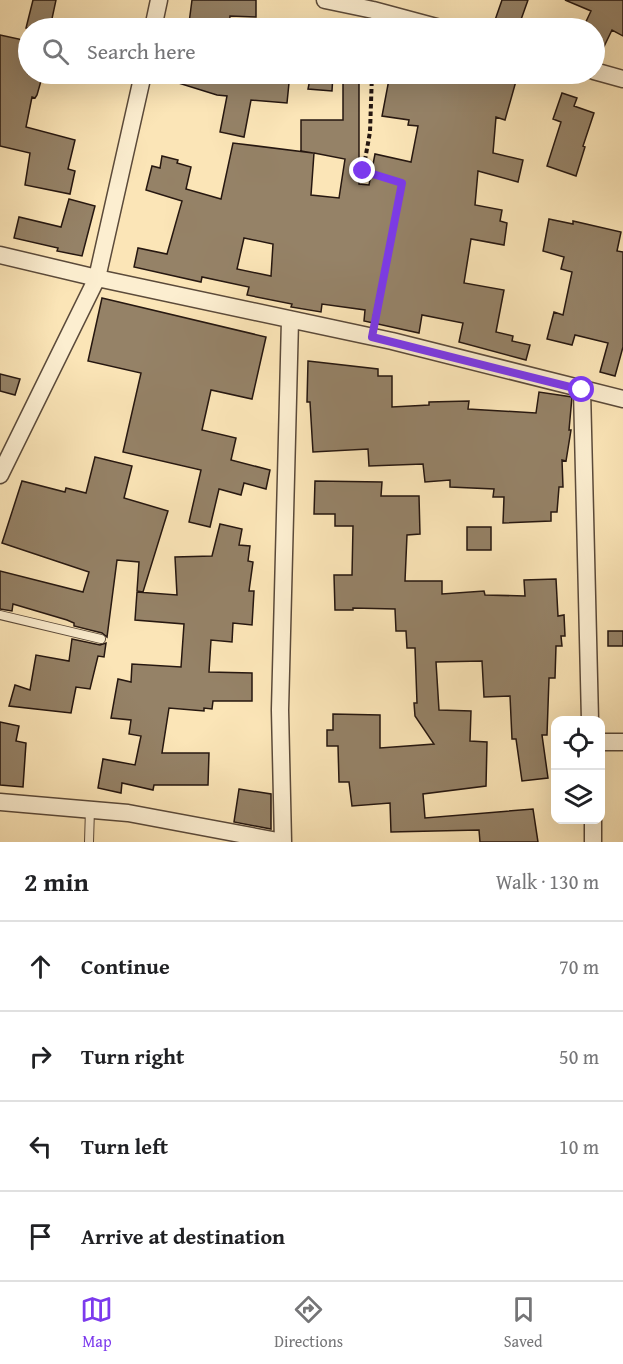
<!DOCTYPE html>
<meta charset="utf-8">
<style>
body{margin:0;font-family:"Gentium Book Plus",serif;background:#f2f2f2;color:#202124}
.controls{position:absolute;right:18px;bottom:18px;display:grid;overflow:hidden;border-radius:12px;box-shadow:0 6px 24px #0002}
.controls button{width:54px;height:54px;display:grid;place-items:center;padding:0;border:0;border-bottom:2px solid #e0e0e0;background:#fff;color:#202124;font:30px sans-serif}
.stop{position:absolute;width:18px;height:18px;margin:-14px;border:4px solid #7c3aed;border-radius:50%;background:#fff}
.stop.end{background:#7c3aed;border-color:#fff;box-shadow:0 2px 6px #0008}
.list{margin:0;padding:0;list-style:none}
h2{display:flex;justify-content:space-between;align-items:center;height:78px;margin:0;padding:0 24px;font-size:26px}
h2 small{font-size:20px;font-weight:400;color:#757577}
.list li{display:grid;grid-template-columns:39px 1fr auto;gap:18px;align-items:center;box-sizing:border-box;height:90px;padding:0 24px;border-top:2px solid #e0e0e0}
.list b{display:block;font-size:22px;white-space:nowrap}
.list em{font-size:20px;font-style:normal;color:#757577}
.icon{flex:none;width:33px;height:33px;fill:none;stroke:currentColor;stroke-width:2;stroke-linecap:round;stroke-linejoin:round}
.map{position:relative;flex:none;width:623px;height:842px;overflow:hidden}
.search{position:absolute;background:#fff;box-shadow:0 6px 24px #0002;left:18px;right:18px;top:18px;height:66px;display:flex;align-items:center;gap:15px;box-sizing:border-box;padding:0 21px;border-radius:33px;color:#757577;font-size:22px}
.sheet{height:438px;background:#fff}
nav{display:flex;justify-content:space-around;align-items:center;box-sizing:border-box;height:84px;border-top:2px solid #e0e0e0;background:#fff;font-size:16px;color:#757577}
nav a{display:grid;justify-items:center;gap:3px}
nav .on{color:#7c3aed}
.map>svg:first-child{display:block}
.building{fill:#958267;stroke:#261710;stroke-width:1.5;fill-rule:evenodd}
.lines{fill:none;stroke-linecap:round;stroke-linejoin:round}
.lane-casing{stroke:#5b4a3a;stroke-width:10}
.street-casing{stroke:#5b4a3a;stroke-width:19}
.path{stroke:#261710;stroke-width:4;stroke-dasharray:4.5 3;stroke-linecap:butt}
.lane{stroke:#fceed0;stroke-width:8}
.street{stroke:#fceed0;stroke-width:16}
.route{stroke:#7c3aed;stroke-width:8}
</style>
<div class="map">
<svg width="623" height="842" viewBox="0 0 623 842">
<rect width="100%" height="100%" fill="#fbe5b7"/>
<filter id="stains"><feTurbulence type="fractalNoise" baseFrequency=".00333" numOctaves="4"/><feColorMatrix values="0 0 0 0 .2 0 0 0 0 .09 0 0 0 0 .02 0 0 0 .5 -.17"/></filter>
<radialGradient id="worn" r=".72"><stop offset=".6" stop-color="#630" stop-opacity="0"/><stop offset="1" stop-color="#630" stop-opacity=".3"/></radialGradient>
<!-- building -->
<path class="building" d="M33,0h23l-6,28h-24z
M192,0h64v17l-26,-1 -1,12 -40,-5z
M502,0h26l-10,28h-7l-17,-5z
M565,0h58v36l-11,-6 -15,31h-3v-33h-11l8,-17z
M0,35l28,6v33h15l-6,21 -2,3 -3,-1 -6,30 49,13 -7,29 7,2 -5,23 -45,-9 5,-32 -30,-7z
M159,74h77v5l53,4 -2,20 -36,-3 -7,37 -24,-5 7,-36 -10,-1 -58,-18z
M311,74h22l-1,17 -24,-2z
M390,74h128l-13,46 -9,-3 -3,36 30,7 -5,22 -40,-11 -3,34 27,5 -2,11 7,2 -3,22 -33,-6 -7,44 40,7 -8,42 17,4 -1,5 18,4 -4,15 -67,-18 4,-19 -41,-8 -3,18 -55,-12 1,-11 -43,-6 -1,8 -30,-5 1,-3 -45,-9 2,-8 -47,-10 -1,5 -67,-15 4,-19 29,6 15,-53 -36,-11 6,-24 8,2 2,-12 16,4 -1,3 14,4 -5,22 35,10 12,-56 80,10 -12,-2v-31h42v-39l16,1v102l10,1 6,-31 36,8 7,-36 -10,-1 1,-5 -27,-4zM314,153l31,6 -6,39 -28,-3zM244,238l29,6 -2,32 -34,-7z
M562,93l15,5 -3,8 20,7 -11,33 2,1 -9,29 -29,-10 14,-44 -8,-3z
M69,199l26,7 -13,50 -25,-5 1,-3 -44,-10 5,-21 42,10z
M549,219l24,5v-3l48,11 -4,19 6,1v95l-8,29 -15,-4 8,-29 -33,-8 -3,10 -25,-6 7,-27 9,3 9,-43 -11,-3 3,-12 -21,-6z
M102,298l164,39 -14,62 -41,-9 -9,40 34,8 -5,22 39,10 -4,19 -22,-6 -3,12 -22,-6 -9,38 -21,-5 12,-52 -78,-18 18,-79 -53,-12z
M308,361l70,8v7h14v31l37,-2v-3l40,-1 -1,8 68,4 3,-21 33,5 -3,33h2l-5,31 -4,-1 1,27h-4l-2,25h-6v9l-48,2 1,-26h-11l1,-8 -44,-2v-7l-25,2 -2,-18 -54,2 -1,-17 -55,3 -3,-50h-3z
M0,374l20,5 -5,16 -15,-4z
M95,457l37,9 -8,32 44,13 -25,81 -6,-1 2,-29 -22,-2 -10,77 -5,-4 -28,-7v-3l-7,-3 -54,-16 -1,7 -12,-2v-38l83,21 6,-20 -87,-29 20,-62 43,11 1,-4 20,5z
M315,481l67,1 -1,14h38l1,38 -13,1 -2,46h37v13l42,-3 1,4 40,1 -1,-16 32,-1 2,37 6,-1 1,21h-4l1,10h-6l-1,32h-6l-2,57h-5l6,43 -26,3 -6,-42h-4l-2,-43 -26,1 -2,-36 -46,1 3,48 32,1 -1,30 17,1 -1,44 -63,8 2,24 108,-9 5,33h-58l-1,-12 -88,2 -1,-29 -38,3 -3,-24h-10l-1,-36h-11v-16h6v-16l47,1v33l54,-4 -19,-28 -1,-13h3l-2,-55h-8l-1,-17h-10l-1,-22 -42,-1v2h-18l-1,-35h18l1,-49h-18v-12h-21z
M220,524l22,5 -3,16 11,1 -2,15 5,1 -4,29h5l-2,34 -19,-2 -1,19 -21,-2 -2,32 43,1v28h-39l-1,8 -8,-1v3l-35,-3 -7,45h47l-1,32h-54l-1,5 -31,-7 -1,10 -23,-5 5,-29 32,6 6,-29 -12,-2 2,-14 -20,-2 7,-39 13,3 1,-18 49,3 3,-43 -49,-4 2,-28 40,3 -2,-38 37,-1z
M467,527h24v23h-24z
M608,631h15v15h-15z
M72,639l28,6 6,-2 -2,14 -6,-1 -8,33 -14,-2 -5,26 -62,-7 6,-21 15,5 6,-35 33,6z
M0,722l19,4 -3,15 10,2 -3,44 -23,-2z
M239,789l32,5v35l-37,-7z"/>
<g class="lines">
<!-- lane casing -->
<g class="lane-casing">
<path id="lane" d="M0,615l101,24
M89,842l1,-33"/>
</g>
<!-- street casing -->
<g class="street-casing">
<path id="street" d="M325,0l48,10 67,18
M153,28l6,-28
M594,71l29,8
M0,255l97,23 295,63 231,58
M582,390l8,330
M0,475l97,-197 46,-204
M600,742h23
M0,802l128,11 155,29
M593,820v22
M283,842l-3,-132 10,-390"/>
</g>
<!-- path -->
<path class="path" d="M372,74l-2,58 -7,39 39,12 -28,136"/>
<!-- lane -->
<use href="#lane" class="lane"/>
<!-- street -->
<use href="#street" class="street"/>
</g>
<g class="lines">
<!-- route -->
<path class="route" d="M363,171l39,12 -30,154 210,53"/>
</g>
<rect width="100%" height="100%" filter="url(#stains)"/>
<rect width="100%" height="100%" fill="url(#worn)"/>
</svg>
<div class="controls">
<button><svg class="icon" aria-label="locate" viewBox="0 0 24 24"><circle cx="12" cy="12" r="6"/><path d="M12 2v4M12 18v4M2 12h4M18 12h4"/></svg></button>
<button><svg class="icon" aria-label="layers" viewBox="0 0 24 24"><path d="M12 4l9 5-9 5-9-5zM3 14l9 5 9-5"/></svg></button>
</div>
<div class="stop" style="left:582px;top:390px"></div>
<div class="stop end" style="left:363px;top:171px"></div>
<div class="search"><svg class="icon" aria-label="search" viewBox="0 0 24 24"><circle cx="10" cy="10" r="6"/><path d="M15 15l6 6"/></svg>Search here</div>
</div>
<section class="sheet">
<h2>2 min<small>Walk · 130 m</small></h2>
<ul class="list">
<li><svg class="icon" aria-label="ahead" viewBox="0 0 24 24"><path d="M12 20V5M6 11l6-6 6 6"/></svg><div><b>Continue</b></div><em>70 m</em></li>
<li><svg class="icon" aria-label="right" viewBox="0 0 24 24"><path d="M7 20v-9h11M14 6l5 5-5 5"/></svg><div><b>Turn right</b></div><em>50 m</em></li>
<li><svg class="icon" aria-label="left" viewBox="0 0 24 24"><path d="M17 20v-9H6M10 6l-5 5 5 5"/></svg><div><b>Turn left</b></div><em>10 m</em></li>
<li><svg class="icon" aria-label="arrive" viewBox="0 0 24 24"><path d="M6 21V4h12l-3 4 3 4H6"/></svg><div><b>Arrive at destination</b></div></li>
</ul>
</section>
<nav>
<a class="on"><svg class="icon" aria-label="map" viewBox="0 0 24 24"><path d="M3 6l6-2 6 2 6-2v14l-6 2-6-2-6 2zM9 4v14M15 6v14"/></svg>Map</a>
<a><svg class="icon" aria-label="directions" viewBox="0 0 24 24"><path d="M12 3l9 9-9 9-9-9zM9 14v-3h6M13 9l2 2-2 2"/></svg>Directions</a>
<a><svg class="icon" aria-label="saved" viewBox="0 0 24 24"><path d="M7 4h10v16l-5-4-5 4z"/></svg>Saved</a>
</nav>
